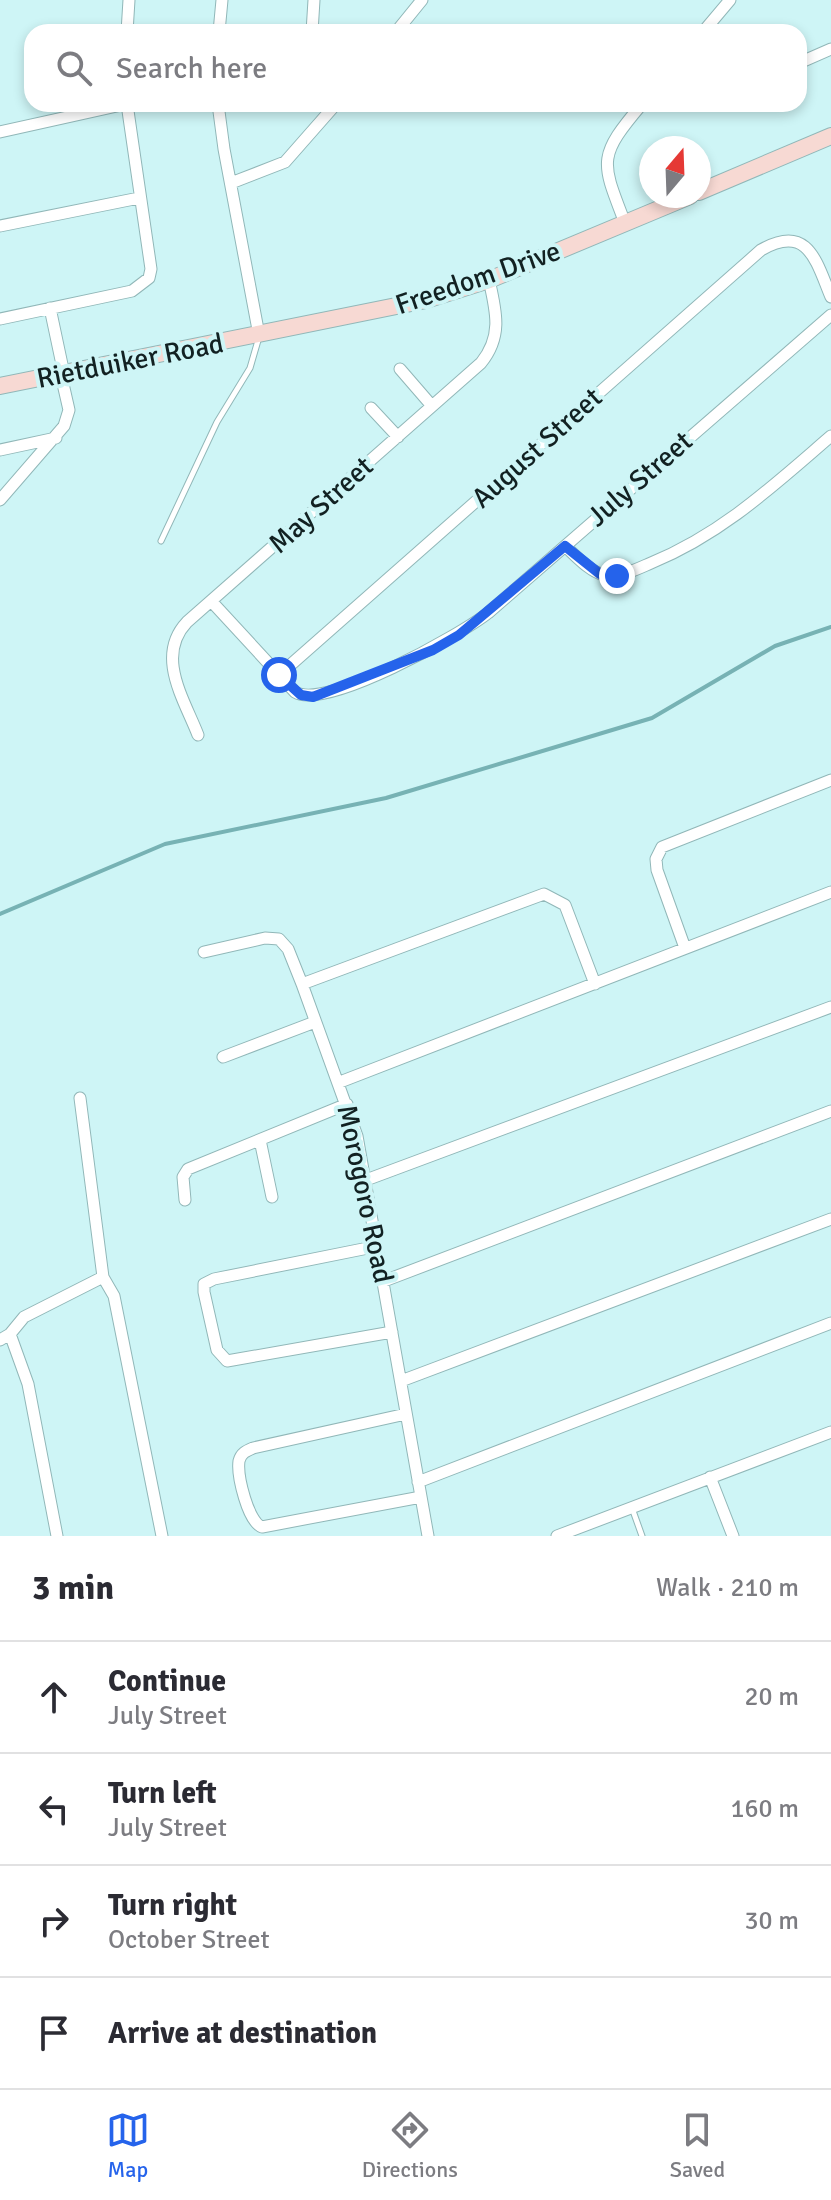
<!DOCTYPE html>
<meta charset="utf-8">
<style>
body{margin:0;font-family:Signika,sans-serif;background:#f2f2f3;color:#2b2b33}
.compass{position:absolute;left:639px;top:136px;width:72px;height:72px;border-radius:50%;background:#fff;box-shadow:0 4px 12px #0003;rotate:19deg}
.stop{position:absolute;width:24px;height:24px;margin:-18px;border:6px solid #2563eb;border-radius:50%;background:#fff}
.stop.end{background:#2563eb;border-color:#fff;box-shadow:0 2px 8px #0008}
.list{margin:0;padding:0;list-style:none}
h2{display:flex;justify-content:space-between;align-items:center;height:104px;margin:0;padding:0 32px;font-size:34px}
h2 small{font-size:26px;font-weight:400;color:#7c7c81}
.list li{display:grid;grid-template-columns:52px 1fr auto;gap:24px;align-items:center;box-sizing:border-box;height:112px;padding:0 32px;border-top:2px solid #e1e1e2}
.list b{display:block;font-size:30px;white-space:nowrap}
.list p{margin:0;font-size:26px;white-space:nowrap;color:#7c7c81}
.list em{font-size:26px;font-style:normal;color:#7c7c81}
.icon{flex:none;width:44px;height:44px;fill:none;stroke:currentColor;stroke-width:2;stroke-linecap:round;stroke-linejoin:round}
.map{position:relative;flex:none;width:831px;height:1536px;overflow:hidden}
.search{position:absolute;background:#fff;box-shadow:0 4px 12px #0003;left:24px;right:24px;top:24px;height:88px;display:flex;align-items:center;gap:20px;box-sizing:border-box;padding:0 28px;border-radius:24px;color:#7c7c81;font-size:30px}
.sheet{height:552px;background:#fff}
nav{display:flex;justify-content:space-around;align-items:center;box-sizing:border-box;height:112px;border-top:2px solid #e1e1e2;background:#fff;font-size:22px;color:#7c7c81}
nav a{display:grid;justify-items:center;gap:4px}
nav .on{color:#2563eb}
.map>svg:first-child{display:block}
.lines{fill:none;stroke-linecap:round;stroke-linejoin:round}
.stream{stroke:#77b2b4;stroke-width:4}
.lane-casing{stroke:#91b7b8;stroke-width:7}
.street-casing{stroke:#91b7b8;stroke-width:13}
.secondary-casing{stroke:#91b7b8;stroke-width:18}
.lane{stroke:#fff;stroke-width:5}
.street{stroke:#fff;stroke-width:11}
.secondary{stroke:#f7d9d3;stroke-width:16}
.route{stroke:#2563eb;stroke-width:10}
.labels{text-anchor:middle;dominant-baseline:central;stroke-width:8;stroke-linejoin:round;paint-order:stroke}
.street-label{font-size:28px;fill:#122122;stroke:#cef5f6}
</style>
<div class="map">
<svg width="831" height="1536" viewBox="0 0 831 1536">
<rect width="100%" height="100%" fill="#cef5f6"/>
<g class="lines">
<!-- stream -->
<path class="stream" d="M0,914l165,-70 221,-46 266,-80 123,-72 56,-19"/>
<!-- lane casing -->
<g class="lane-casing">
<path id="lane" d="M161,541l56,-119 33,-54 9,-31
M632,1508l10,28"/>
</g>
<!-- street casing -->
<g class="street-casing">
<path id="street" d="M127,32l2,-32
M219,32l3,-32
M312,32l2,-32
M396,32l26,-32
M703,32l27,-32
M799,63l32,-14
M218,104l6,45 35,186
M0,132l126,-28
M231,183l54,-21 51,-58
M625,223c-24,-62 -28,-66 17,-119
M0,226l139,-28
M50,308l14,66
M0,319l132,-28 17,-13 2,-9 -24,-165
M400,369l32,37
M371,408l27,29
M0,450l56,-12
M0,500l64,-74 5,-16 -8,-35
M565,546c11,10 24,25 39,29 16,3 33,-6 47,-12 71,-29 123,-78 180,-127
M212,602l83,90c30,19 165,-57 193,-79l343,-298
M279,675l482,-425c47,-27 55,11 70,47
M198,735c-14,-36 -43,-79 -11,-113l294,-259c22,-27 15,-52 8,-83
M685,948l-28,-78 -1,-11 6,-12 169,-67
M204,952l61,-14 14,1 9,10 14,35 55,152 71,400
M302,984l242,-90 21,11 30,79
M223,1057l92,-35
M340,1082l491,-190
M80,1098l23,179 11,19 48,240
M260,1140l12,57
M366,1180l465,-173
M185,1200l-2,-23 5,-8 159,-65
M378,1246l-164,33 -10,5v8l13,58 10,11 165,-29
M384,1281l447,-170
M10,1334l14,-17 79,-40
M0,1340l10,-6 18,50 29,152
M401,1381l430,-162
M406,1414l-153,34c-7,3 -12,5 -14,13 -2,15 9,61 23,66l159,-30
M710,1477l23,59
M418,1482l413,-159
M557,1536l274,-104"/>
</g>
<!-- secondary casing -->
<g class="secondary-casing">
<path id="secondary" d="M699,192l132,-56
M0,386l426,-86 63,-20 201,-84"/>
</g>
<!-- lane -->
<use href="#lane" class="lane"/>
<!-- street -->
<use href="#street" class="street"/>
<!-- secondary -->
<use href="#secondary" class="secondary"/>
</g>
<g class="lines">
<!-- route -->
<path class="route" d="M279,675l22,20 12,2 120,-47 26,-15 106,-89 35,28 17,2"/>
</g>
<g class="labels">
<!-- street labels -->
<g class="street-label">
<text transform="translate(478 278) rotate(-19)">Freedom Drive</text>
<text transform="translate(130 361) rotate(-11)">Rietduiker Road</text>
<text transform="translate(537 448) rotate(-42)">August Street</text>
<text transform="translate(640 479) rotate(-41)">July Street</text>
<text transform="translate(321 505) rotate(-42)">May Street</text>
<text transform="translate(365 1194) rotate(78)">Morogoro Road</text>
</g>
</g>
</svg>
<svg class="compass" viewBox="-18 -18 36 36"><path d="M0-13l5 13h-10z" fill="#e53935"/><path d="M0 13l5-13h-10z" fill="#7c7c81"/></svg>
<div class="stop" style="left:279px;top:675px"></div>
<div class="stop end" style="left:617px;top:576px"></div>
<div class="search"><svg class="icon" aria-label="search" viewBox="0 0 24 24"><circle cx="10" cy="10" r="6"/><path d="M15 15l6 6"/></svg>Search here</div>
</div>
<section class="sheet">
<h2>3 min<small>Walk · 210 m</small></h2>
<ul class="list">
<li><svg class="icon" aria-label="ahead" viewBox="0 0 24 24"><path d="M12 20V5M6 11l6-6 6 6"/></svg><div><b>Continue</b><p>July Street</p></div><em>20 m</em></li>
<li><svg class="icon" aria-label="left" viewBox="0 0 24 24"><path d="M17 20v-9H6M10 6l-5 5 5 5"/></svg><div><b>Turn left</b><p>July Street</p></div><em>160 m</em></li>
<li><svg class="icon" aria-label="right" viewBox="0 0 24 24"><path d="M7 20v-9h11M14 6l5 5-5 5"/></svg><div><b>Turn right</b><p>October Street</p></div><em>30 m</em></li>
<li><svg class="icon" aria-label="arrive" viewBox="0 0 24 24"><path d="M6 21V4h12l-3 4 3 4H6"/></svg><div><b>Arrive at destination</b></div></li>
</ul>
</section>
<nav>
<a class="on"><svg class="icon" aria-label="map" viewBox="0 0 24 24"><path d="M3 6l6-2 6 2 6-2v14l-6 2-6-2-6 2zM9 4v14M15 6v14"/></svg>Map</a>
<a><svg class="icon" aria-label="directions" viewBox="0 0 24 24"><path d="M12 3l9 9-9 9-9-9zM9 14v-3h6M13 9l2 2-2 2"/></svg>Directions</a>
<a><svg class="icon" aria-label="saved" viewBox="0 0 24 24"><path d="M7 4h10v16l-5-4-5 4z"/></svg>Saved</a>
</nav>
